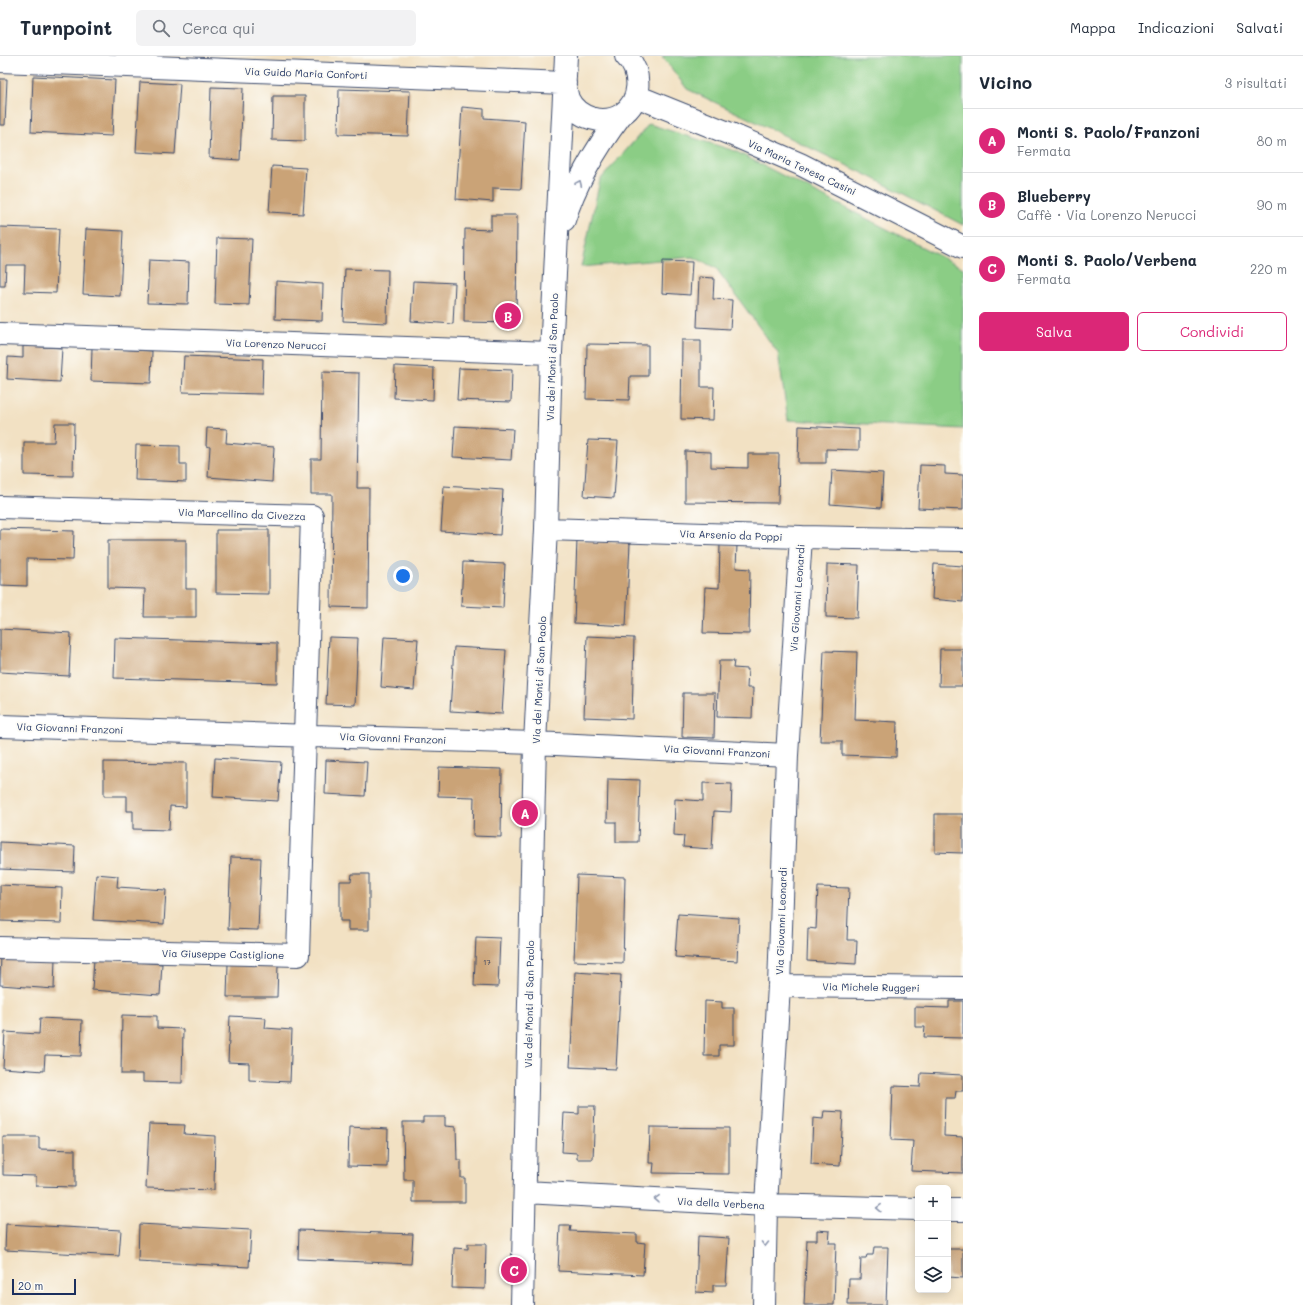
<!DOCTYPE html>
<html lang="it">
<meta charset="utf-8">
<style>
body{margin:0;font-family:Mali,sans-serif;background:#f2f2f3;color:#1f2937}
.controls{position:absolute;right:12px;bottom:12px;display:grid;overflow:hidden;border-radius:6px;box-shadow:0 2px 10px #0003}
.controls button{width:36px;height:36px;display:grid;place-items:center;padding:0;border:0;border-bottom:1px solid #e0e1e3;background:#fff;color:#1f2937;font:20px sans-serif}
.scale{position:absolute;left:12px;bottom:10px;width:64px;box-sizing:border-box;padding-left:4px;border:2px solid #1b2f5e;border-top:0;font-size:11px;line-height:14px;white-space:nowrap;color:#1b2f5e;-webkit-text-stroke:3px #fdfcf7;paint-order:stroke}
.you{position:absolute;left:403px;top:520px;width:14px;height:14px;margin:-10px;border:3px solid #fff;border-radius:50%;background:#1a73e8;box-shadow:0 0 0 6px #1a73e833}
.badge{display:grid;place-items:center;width:26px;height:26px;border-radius:50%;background:#db2777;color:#fff;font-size:13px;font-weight:700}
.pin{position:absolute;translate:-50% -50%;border:2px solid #fff;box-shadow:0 1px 4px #0006}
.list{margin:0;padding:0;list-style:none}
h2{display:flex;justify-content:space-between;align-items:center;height:52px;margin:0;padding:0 16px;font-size:17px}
h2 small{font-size:13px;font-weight:400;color:#747a83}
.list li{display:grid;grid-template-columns:26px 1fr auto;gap:12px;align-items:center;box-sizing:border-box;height:64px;padding:0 16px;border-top:1px solid #e0e1e3}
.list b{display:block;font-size:15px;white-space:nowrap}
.list p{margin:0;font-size:13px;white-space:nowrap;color:#747a83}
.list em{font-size:13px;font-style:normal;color:#747a83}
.actions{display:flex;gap:8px;padding:12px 16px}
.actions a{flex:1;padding:9px 0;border:1px solid #db2777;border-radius:6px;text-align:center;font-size:14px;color:#db2777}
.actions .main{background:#db2777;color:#fff}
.icon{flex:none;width:22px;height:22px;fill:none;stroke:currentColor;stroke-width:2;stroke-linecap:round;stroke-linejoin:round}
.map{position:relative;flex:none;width:963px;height:1249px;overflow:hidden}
header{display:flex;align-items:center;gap:24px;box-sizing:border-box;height:56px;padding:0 20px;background:#fff;border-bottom:1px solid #e0e1e3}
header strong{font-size:19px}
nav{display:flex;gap:22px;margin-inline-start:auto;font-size:14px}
.search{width:280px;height:36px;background:#f2f2f3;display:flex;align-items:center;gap:10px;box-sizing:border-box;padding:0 14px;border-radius:6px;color:#747a83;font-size:15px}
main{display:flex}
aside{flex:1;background:#fff}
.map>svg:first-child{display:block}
.green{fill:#8bcd85;stroke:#537e72}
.building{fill:#caa377}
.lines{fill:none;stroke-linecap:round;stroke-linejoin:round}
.minor-casing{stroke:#3b4a6d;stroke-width:24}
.minor{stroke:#fff;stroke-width:22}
.oneway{stroke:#8d97ae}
.labels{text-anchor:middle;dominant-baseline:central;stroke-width:4;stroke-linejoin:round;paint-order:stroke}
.number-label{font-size:8px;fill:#474c64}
.street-label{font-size:10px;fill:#1b2f5e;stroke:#fdfcf7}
</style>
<header>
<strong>Turnpoint</strong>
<div class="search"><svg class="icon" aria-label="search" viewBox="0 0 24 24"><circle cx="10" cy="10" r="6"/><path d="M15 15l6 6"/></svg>Cerca qui</div>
<nav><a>Mappa</a><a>Indicazioni</a><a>Salvati</a></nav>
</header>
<main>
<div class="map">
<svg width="963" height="1249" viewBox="0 0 963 1249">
<rect width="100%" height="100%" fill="#fdfcf7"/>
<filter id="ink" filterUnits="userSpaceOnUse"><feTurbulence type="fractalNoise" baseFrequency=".025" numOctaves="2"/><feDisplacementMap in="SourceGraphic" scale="8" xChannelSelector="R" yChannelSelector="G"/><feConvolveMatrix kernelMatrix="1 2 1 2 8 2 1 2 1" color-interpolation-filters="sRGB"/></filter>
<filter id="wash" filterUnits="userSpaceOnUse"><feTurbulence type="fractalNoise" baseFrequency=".012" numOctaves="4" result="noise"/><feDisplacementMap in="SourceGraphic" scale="16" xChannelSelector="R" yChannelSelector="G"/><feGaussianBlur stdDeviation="0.9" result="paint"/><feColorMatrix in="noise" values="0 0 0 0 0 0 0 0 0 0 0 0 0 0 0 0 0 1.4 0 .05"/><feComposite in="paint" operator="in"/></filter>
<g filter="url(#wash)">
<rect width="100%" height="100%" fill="#f2e1c3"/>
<!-- green -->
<path class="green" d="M662,0h301v169l-94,-49 -182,-87z
M649,68l86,27 228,117v161l-175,-9 -10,-67 -62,-85 -23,-11 -112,10 19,-87z"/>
<g id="blocks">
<!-- building -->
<path class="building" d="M33,20l82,4 -3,56 -81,-4z
M0,23h7l-2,46h-5z
M140,26l40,2 -5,70 -39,-2z
M211,31l32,1 -3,72 -31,-2z
M339,33l71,2 -2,45 -70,-2z
M273,40h32v45l-33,-1z
M462,51l22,2v9l41,3 -4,68 -28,-1v14l-37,-3z
M272,110l34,2 -3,46 -34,-2z
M491,159h26l-1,108 -52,-1 1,-93 26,1z
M0,171l59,2 -3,64 -32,-1 1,-27h-19l-1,21h-5z
M86,173l37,2 -3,65 -37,-2z
M217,182l35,1 -3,66 -34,-1z
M149,204l40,2 -1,42 -41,-1z
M663,205l29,1 -2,33 -28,-2z
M345,213l43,1 -1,53 -44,-2z
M699,221l15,1 -1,21 19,1 -2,29 -33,-2z
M276,225l47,3 -1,37 -47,-2z
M413,225l42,2 -2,41 -42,-3z
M682,284h19v47h13l-1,33 -32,-1z
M587,288l61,1v31h-18l-1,24 -43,-1z
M23,290l39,2 -2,34 -53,-3 1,-22 15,1z
M92,292l60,3 -1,32 -60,-2z
M184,300l79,3 -1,35 -80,-2z
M395,310l39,2 -1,32 -39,-2z
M459,312l53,2 -1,32 -54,-2z
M322,316l37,1 -2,115h12l-1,120 -37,-1 1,-113h-21v-35h10z
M55,367h19l-1,53 -49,-1v-33h30z
M455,370l58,3 -2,31 -58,-3z
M799,370l60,3v21l-33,-1v14h-28z
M207,372l20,1 -1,14 48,4 -2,35 -64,-5 2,-30 -4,-1z
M588,384l30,1 -4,57 -30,-2z
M136,389l44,1v18h6v18l-51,-2z
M685,395l26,1v15l37,1v-14h31l-1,49 -93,-1z
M920,409l25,1v8l18,1v35l-45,-2z
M832,414l51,3 -2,35 -51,-4z
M444,430l59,4 -3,45 -59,-4z
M0,473l74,2 -1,29 -46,-1v27l-27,-1z
M216,474h53v64l-53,-1z
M108,484h78v49h10v28h-52l1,-28 -37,-1z
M577,484l53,3 -4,83 -52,-3z
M720,488l17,1 -1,23 14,1 -1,65 -46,-1 2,-46 14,1z
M463,506l42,2 -2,44 -42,-2z
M827,508l32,1 -2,53 -31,-1z
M934,508l29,2v36l-31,-3z
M0,573l71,4 -2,43 -69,-4z
M587,580l47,2 -2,81 -48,-2z
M329,581l29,1 -3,67 -29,-1z
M384,581l34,2 -4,51 -33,-3z
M115,582l162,5v40l-163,-5z
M454,591l52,3 -4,64 -52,-3z
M940,593h23v37h-24z
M824,595l33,1 -2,68 42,2 -1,35 -54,-2v-14h-22z
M719,605h15l-1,7 15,1 -1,19h6l-1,30 -35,-1z
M683,637h32l-1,45 -32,-1z
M215,702l66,4 -3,39 -65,-4z
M326,704l41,2 -2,34 -40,-2z
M104,706l82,1v44l-16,-1 -1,24 -36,-1v-18h-6v-15h-23z
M439,711l63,2 -1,68 -28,-1 1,-39 -36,-1z
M608,723l32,1 -2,62h-22v-20h-9z
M703,727l29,1 -1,28 -17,-1 -2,38 -29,-2 1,-11 -10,-1 1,-36 28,2z
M935,758h28v39l-28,-1z
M0,786l75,4 -1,26 -74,-3z
M231,801l30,1 -3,72 -30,-1z
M96,818l22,2 -1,11 49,3 -2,34 -71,-4z
M352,818h17v56h-21v-9h-8v-40h11z
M577,819l48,2 -2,86 -49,-2z
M0,829l62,3 -1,35 -61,-2z
M818,831l31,1 -2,52h10l-1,24 -49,-3 1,-33 8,1z
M678,858l61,4 -2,43 -62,-4z
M476,881l24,1 -2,49 -24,-1z
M1,899l54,3 -1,31 -54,-4z
M94,903l68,5 -2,31 -68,-5z
M228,908h50l-1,33h-50z
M575,916l46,3 -5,94 -46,-2z
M705,945l17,1v6h12v37h-15v11h-15z
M949,945h14v37l-39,-1 1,-10h-10v-20l34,1z
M122,959l35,1v12l26,1 -1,54 -39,-1v-8h-22z
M230,960l36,2 -1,10 27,2 -2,52 -41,-2v-17l-21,-1z
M40,962l42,2 -1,36 -36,-1 -1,16 -41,-3 2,-36 34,2z
M921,1017l42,2v16h-7l-1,7h-10l-1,38 19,1v36l-52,-2 2,-30 -22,-1 2,-54 27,1z
M579,1050h16l-2,53h-16v-6l-15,-1 2,-39 15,1z
M824,1055l19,1 -3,54 -29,-2 2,-46 10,1z
M423,1061h22v9l11,1 1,33h4v18h4v24h-52v-22h-9l-1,-58h20z
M149,1068l36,1 -1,9 31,2 -1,54 -68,-2z
M349,1071l39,2 -1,38 -39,-1z
M650,1071l79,1v46l-76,-1 1,-10h-5z
M3,1081h36v12l36,1v37l-39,-1v-10l-33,-1z
M6,1168l115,6 -2,26 -114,-6z
M139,1168l112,6 -2,37 -111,-6z
M560,1170h11l-1,5 67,3v8l8,1 -2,32 -85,-4z
M299,1174l114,4 -2,30 -113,-5z
M817,1174l13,1 -1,12h7l-2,62h-30l3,-65h10z
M698,1180l31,2 -3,47h-13v8l-17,-1z
M468,1188h18l-1,45 -33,-1 2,-40 14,1z
M874,1191h14l-2,58h-38l1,-26h11l1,-21h5l1,-3h6z
M948,1193h15v29l-15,-1z"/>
</g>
</g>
<g filter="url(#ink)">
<use href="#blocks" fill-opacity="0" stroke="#3b4a6d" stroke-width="1"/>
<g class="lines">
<!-- minor casing -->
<g class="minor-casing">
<path id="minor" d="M0,5l565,22
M565,31c1,4 2,8 3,12 9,19 35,27 53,16 21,-14 21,-43 5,-59
M636,40l97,39 67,29 163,83
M564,164c12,-39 33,-73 57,-105
M0,278l551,19
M0,451l312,9 -14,439 -298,-7
M546,473l255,8 162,3
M0,670l535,17 252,12
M779,930l184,2
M525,1136l241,13 152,4
M948,1154h15
M522,1249l13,-562 11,-214 5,-176 15,-297
M764,1249l2,-100 13,-219 8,-231 14,-218"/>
</g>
<!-- minor -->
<use href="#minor" class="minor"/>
</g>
<!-- one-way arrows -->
<defs><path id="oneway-chevron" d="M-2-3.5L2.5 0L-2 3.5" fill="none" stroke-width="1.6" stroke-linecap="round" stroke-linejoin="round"/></defs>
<g class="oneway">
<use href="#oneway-chevron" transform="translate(579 127) rotate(-66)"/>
<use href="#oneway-chevron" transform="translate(657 1143) rotate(-177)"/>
<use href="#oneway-chevron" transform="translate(879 1152) rotate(-178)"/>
<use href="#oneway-chevron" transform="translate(765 1188) rotate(91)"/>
</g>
</g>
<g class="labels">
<!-- number labels -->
<g class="number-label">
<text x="487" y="906">17</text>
</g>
<!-- street labels -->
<g class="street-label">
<text transform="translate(306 17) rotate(2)">Via Guido Maria Conforti</text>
<text transform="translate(802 111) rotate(25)">Via Maria Teresa Casini</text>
<text transform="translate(276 288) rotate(2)">Via Lorenzo Nerucci</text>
<text transform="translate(552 301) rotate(-88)">Via dei Monti di San Paolo</text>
<text transform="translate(242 458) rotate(2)">Via Marcellino da Civezza</text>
<text transform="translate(731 479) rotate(2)">Via Arsenio da Poppi</text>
<text transform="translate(797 542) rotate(-86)">Via Giovanni Leonardi</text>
<text transform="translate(539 624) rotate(-87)">Via dei Monti di San Paolo</text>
<text transform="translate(70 672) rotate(2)">Via Giovanni Franzoni</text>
<text transform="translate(393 682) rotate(2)">Via Giovanni Franzoni</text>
<text transform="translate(717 695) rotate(3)">Via Giovanni Franzoni</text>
<text transform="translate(781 865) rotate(-88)">Via Giovanni Leonardi</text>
<text transform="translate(223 898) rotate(1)">Via Giuseppe Castiglione</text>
<text transform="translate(871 931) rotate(1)">Via Michele Ruggeri</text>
<text transform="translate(529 948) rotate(-89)">Via dei Monti di San Paolo</text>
<text transform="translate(721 1147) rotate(3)">Via della Verbena</text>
</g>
</g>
</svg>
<div class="controls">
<button>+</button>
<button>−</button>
<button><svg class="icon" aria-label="layers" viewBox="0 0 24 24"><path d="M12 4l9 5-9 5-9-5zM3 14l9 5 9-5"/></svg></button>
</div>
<div class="scale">20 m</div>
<div class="you"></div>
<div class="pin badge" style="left:525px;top:757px">A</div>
<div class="pin badge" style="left:508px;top:260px">B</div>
<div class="pin badge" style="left:514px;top:1214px">C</div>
</div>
<aside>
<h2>Vicino<small>3 risultati</small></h2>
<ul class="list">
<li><span class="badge">A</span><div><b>Monti S. Paolo/Franzoni</b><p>Fermata</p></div><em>80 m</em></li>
<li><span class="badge">B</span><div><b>Blueberry</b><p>Caffè · Via Lorenzo Nerucci</p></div><em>90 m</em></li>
<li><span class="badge">C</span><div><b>Monti S. Paolo/Verbena</b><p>Fermata</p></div><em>220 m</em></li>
</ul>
<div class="actions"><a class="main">Salva</a><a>Condividi</a></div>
</aside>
</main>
